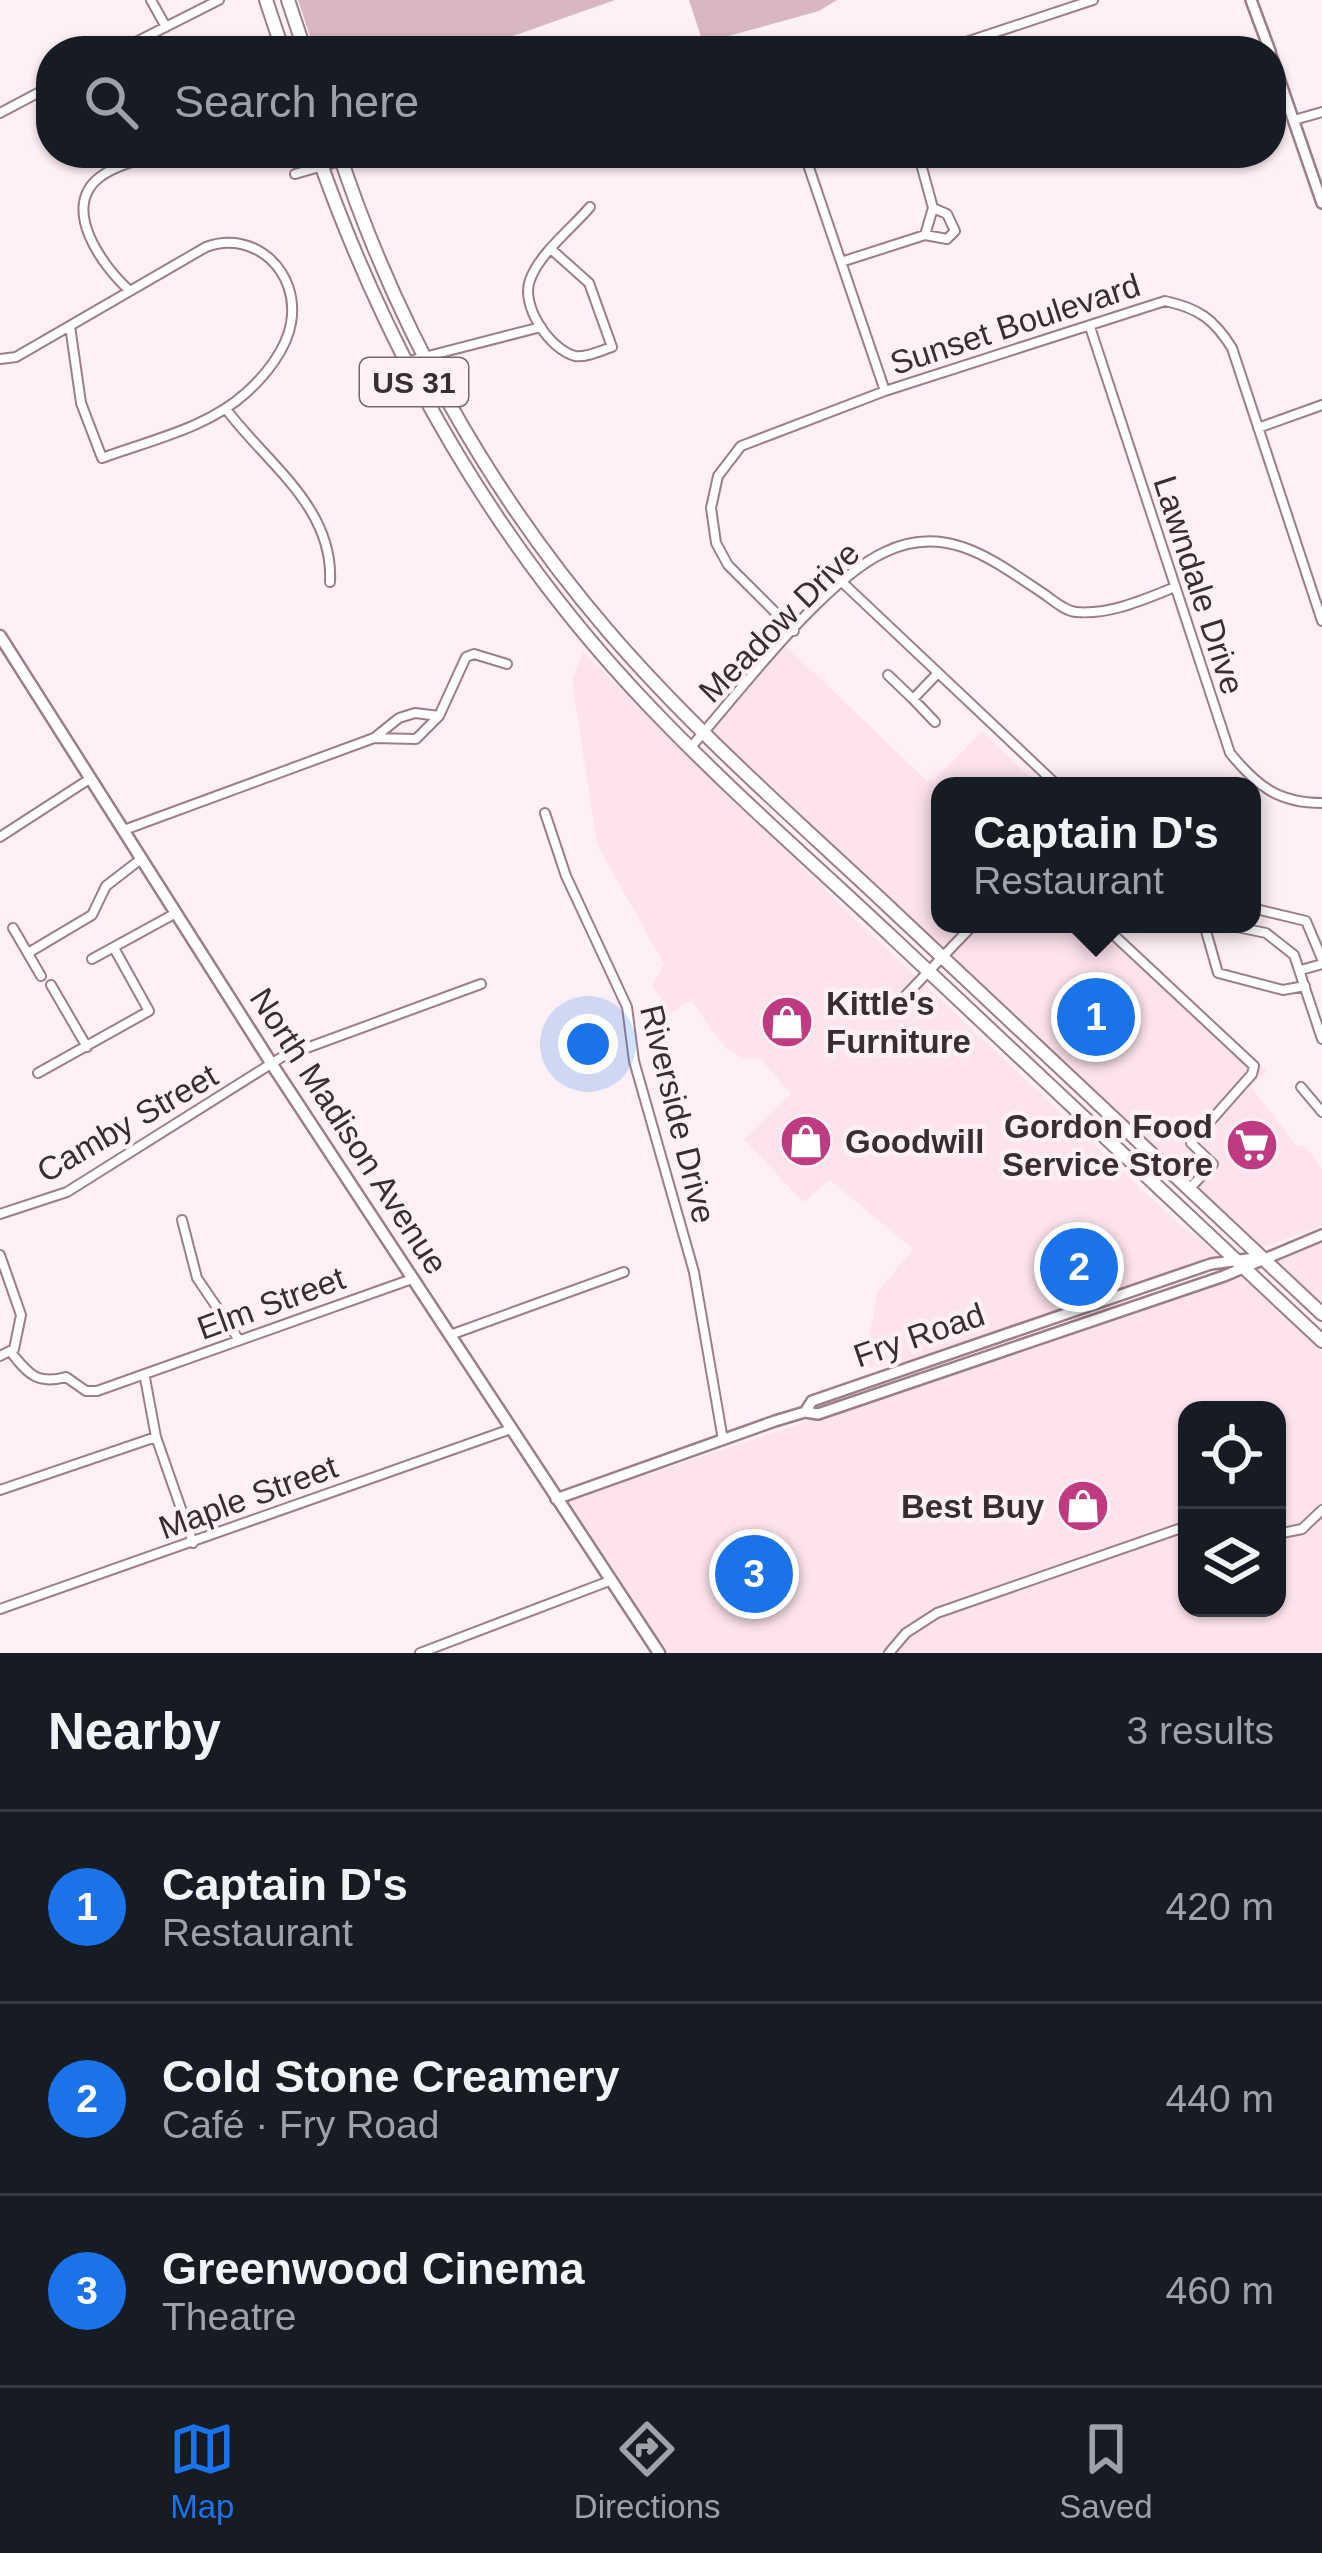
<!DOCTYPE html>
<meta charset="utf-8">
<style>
body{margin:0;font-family:Helvetica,sans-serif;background:#20242c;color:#f1f3f6}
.controls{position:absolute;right:36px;bottom:36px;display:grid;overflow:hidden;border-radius:24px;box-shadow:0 3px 9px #0004}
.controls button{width:108px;height:108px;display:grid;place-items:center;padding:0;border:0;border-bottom:3px solid #363941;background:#171b24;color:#f1f3f6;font:60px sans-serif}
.you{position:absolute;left:588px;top:1044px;width:42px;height:42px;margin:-30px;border:9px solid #fff;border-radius:50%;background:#1a73e8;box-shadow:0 0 0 18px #1a73e833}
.badge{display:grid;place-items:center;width:78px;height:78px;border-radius:50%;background:#1a73e8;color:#fff;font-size:39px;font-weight:700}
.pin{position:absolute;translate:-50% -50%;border:6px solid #fff;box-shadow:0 3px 12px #0006}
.popup{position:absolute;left:931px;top:777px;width:330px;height:156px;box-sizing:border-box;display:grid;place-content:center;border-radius:24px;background:#171b24;filter:drop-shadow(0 3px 9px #0005);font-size:39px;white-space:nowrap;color:#9ea1a6}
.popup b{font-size:45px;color:#f1f3f6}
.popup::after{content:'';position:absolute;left:50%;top:100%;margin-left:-24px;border:24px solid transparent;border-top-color:#171b24}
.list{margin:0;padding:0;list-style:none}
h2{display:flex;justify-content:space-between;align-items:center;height:156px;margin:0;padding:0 48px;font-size:51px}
h2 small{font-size:39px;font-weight:400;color:#9ea1a6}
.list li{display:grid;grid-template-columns:78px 1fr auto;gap:36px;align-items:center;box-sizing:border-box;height:192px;padding:0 48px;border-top:3px solid #363941}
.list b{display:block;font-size:45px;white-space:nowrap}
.list p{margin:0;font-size:39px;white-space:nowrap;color:#9ea1a6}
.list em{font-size:39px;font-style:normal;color:#9ea1a6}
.icon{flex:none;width:66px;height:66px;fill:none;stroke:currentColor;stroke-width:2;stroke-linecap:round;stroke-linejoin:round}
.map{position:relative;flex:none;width:1322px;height:1653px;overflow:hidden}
.search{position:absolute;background:#171b24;box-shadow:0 3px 9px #0004;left:36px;right:36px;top:36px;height:132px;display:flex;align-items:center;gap:30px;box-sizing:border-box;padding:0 42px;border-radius:48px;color:#9ea1a6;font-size:45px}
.sheet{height:732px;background:#171b24}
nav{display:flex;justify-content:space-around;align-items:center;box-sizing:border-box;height:168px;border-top:3px solid #363941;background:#171b24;font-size:33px;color:#9ea1a6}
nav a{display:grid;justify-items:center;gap:6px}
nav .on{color:#1a73e8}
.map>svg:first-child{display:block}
.built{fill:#fde3ed;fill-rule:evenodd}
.green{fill:#d8b6c4}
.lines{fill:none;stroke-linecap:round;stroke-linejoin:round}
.minor-casing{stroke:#9c7d8a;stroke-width:12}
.tertiary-casing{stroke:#9c7d8a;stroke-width:14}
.secondary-casing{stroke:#9c7d8a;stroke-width:15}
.primary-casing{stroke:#9c7d8a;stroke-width:16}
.minor{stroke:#fff;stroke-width:8}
.tertiary{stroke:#fff;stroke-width:9}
.secondary{stroke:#fff;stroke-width:10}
.primary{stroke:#fff;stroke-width:12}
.labels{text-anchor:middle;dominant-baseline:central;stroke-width:9;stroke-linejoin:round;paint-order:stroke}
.shield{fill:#fef0f5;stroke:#75686c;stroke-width:3}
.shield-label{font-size:30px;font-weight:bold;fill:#3a2d32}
.street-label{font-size:33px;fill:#3a2d32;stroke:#fef0f5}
.poi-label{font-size:33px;font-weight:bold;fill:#3a2d32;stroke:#fef0f5;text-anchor:start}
</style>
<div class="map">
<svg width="1322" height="1653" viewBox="0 0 1322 1653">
<rect width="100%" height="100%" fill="#fef0f5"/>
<!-- built -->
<path class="built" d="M785,645l142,136 8,-1 47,-49 57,55h-99v138h169l158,147 -16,16 45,58 10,2 16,22v57l-61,22 -549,-518z
M583,652l274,269 321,302 42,32 -322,109 -34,4 13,-75 36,-44 -83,-69 -27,22 -59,-63 47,-45 -31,-36 -16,1 -20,-13 -33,-46 -20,13 -19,-27 12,-22 -67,-120 -25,-164z
M1322,1243v61l-49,-45z
M1242,1277l80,75v301h-655l-100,-152zM1187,1410h90v198h-90z"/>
<!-- green -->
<path class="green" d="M298,0h317l-145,51h-155z
M689,0h148l-18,11 -116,32z"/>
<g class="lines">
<!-- minor casing -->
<g class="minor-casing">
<path id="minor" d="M151,0l15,27
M118,51l101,-51
M939,51l154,-51
M0,113l51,-27
M1294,120l28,-8
M804,153l81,238
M295,174l73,-21
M925,235l22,4 8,-8 -8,-17 -14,-6
M552,250l37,33 23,64c-10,3 -26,11 -37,9 -25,-6 -55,-51 -45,-76 9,-26 41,-51 60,-73
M841,262l84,-27 8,-27 -15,-55
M130,291c-26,-23 -71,-83 -30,-114 17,-13 44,-18 63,-24
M1090,327l140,426c27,33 48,50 92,50
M0,359l16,-2 190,-110c49,-18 94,25 85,76 -4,25 -25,52 -44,69 -39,36 -96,48 -145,66l-21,-55 -11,-77
M405,362l136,-35
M226,409c40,54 108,98 104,173
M1258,428l64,-23
M843,583l215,203
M794,631l-66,-66 -12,-22 -5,-35 7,-32 23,-30 144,-55 280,-90c33,7 49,18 67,47l90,273
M888,675l25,24 25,-26
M913,699l22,23
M415,713l24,3 -23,23 -42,-1 25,-20z
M439,716l27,-59 8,-3 33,10
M690,748c48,-54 132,-167 195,-196 62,-30 109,9 159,42 10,7 21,17 32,18 34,3 66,-12 97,-24
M545,813l21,63 61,131 7,54 60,211 29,168
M124,830l250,-92
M0,837l91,-59
M1252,908l54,13 16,38
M1102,924l152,142 -2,8 -61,69 22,21 -24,25
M1204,924l14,49 65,17 22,-4
M1223,924l43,9 28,22 28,84
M13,928l28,48
M28,953l64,-38 14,-29 35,-27
M92,959l84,-46
M1301,970l21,-6
M51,985l36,62
M906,995l68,-71
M38,1073l111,-62 -35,-63
M1301,1087l21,25
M0,1214l67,-22 215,-135 199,-73
M182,1220l15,58 42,62
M0,1255l21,60 -7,34 -14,7
M450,1335l174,-63
M10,1351c18,23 27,34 56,26l20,14h11l315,-112
M145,1378l11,59 37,106
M0,1490l156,-53
M1277,1534l25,-5 20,-19
M0,1609l511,-180
M420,1653l192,-73
M889,1653l17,-20 31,-20 250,-87"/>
</g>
<!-- tertiary casing -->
<g class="tertiary-casing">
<path id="tertiary" d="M1251,0l19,51
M1271,55l51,148
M805,1412l7,-11 399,-137 51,-7
M556,1499l219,-78 30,-9 13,2 406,-138 98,-41"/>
</g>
<!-- secondary casing -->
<g class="secondary-casing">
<path id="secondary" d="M0,636l273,430 386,587"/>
</g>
<!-- primary casing -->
<g class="primary-casing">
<path id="primary" d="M266,0l17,51
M288,0l17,51
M317,153c73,208 180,394 333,554 77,81 162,155 243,231 143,135 287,268 429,403
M339,153c58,175 149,338 269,478 90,105 198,197 298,292 139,130 278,260 416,391"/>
</g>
<!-- minor -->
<use href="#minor" class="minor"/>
<!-- tertiary -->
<use href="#tertiary" class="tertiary"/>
<!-- secondary -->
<use href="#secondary" class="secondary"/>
<!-- primary -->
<use href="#primary" class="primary"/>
</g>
<!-- icons -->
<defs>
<g id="shop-disc" transform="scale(2.7)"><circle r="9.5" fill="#be3b81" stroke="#fef0f5"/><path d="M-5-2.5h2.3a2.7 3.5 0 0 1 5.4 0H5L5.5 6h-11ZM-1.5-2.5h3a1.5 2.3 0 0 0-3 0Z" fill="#fff"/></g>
<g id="supermarket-disc" transform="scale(2.7)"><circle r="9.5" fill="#be3b81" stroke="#fef0f5"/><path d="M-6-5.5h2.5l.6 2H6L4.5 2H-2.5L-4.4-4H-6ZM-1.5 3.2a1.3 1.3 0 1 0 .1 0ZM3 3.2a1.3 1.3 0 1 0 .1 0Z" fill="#fff"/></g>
</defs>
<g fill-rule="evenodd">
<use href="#shop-disc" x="787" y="1022"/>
<use href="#shop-disc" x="806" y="1141"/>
<use href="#supermarket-disc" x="1252" y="1145"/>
<use href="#shop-disc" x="1083" y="1506"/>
</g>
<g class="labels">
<!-- shield labels -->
<rect class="shield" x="360" y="358" width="108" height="48" rx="9"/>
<g class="shield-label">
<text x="414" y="382">US 31</text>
</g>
<!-- street labels -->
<g class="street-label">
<text transform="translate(1015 324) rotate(-18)">Sunset Boulevard</text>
<text transform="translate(1199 585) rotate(72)">Lawndale Drive</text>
<text transform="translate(779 622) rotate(-45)">Meadow Drive</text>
<text transform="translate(678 1114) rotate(76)">Riverside Drive</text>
<text transform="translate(127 1123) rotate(-30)">Camby Street</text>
<text transform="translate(349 1131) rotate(57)">North Madison Avenue</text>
<text transform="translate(271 1303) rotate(-20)">Elm Street</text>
<text transform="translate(919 1335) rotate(-19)">Fry Road</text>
<text transform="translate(248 1497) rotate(-20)">Maple Street</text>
</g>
<!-- poi labels -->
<g class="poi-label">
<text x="826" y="1003">Kittle's<tspan x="826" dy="38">Furniture</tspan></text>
<text x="1213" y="1126" text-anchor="end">Gordon Food<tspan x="1213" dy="38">Service Store</tspan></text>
<text x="845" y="1141">Goodwill</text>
<text x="1044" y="1506" text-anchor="end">Best Buy</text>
</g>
</g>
</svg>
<div class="controls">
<button><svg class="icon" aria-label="locate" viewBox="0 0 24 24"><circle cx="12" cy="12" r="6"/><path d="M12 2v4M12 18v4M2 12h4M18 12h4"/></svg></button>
<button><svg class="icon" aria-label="layers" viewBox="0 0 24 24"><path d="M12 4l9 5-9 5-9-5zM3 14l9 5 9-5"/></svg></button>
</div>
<div class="you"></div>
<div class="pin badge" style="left:1096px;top:1017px">1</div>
<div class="popup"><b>Captain D's</b>Restaurant</div>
<div class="pin badge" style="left:1079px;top:1267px">2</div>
<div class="pin badge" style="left:754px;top:1574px">3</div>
<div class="search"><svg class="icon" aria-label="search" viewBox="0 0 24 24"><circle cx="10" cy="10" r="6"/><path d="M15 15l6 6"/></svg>Search here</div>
</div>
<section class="sheet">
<h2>Nearby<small>3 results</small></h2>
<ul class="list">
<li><span class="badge">1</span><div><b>Captain D's</b><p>Restaurant</p></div><em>420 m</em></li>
<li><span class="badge">2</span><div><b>Cold Stone Creamery</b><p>Café · Fry Road</p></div><em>440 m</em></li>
<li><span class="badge">3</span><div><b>Greenwood Cinema</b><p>Theatre</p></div><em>460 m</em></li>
</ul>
</section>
<nav>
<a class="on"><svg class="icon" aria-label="map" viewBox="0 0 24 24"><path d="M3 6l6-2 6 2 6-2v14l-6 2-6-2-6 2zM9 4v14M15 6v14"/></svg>Map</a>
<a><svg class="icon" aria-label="directions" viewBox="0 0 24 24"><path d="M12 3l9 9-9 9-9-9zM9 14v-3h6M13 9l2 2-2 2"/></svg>Directions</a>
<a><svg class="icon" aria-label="saved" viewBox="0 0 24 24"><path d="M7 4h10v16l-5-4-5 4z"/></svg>Saved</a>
</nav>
